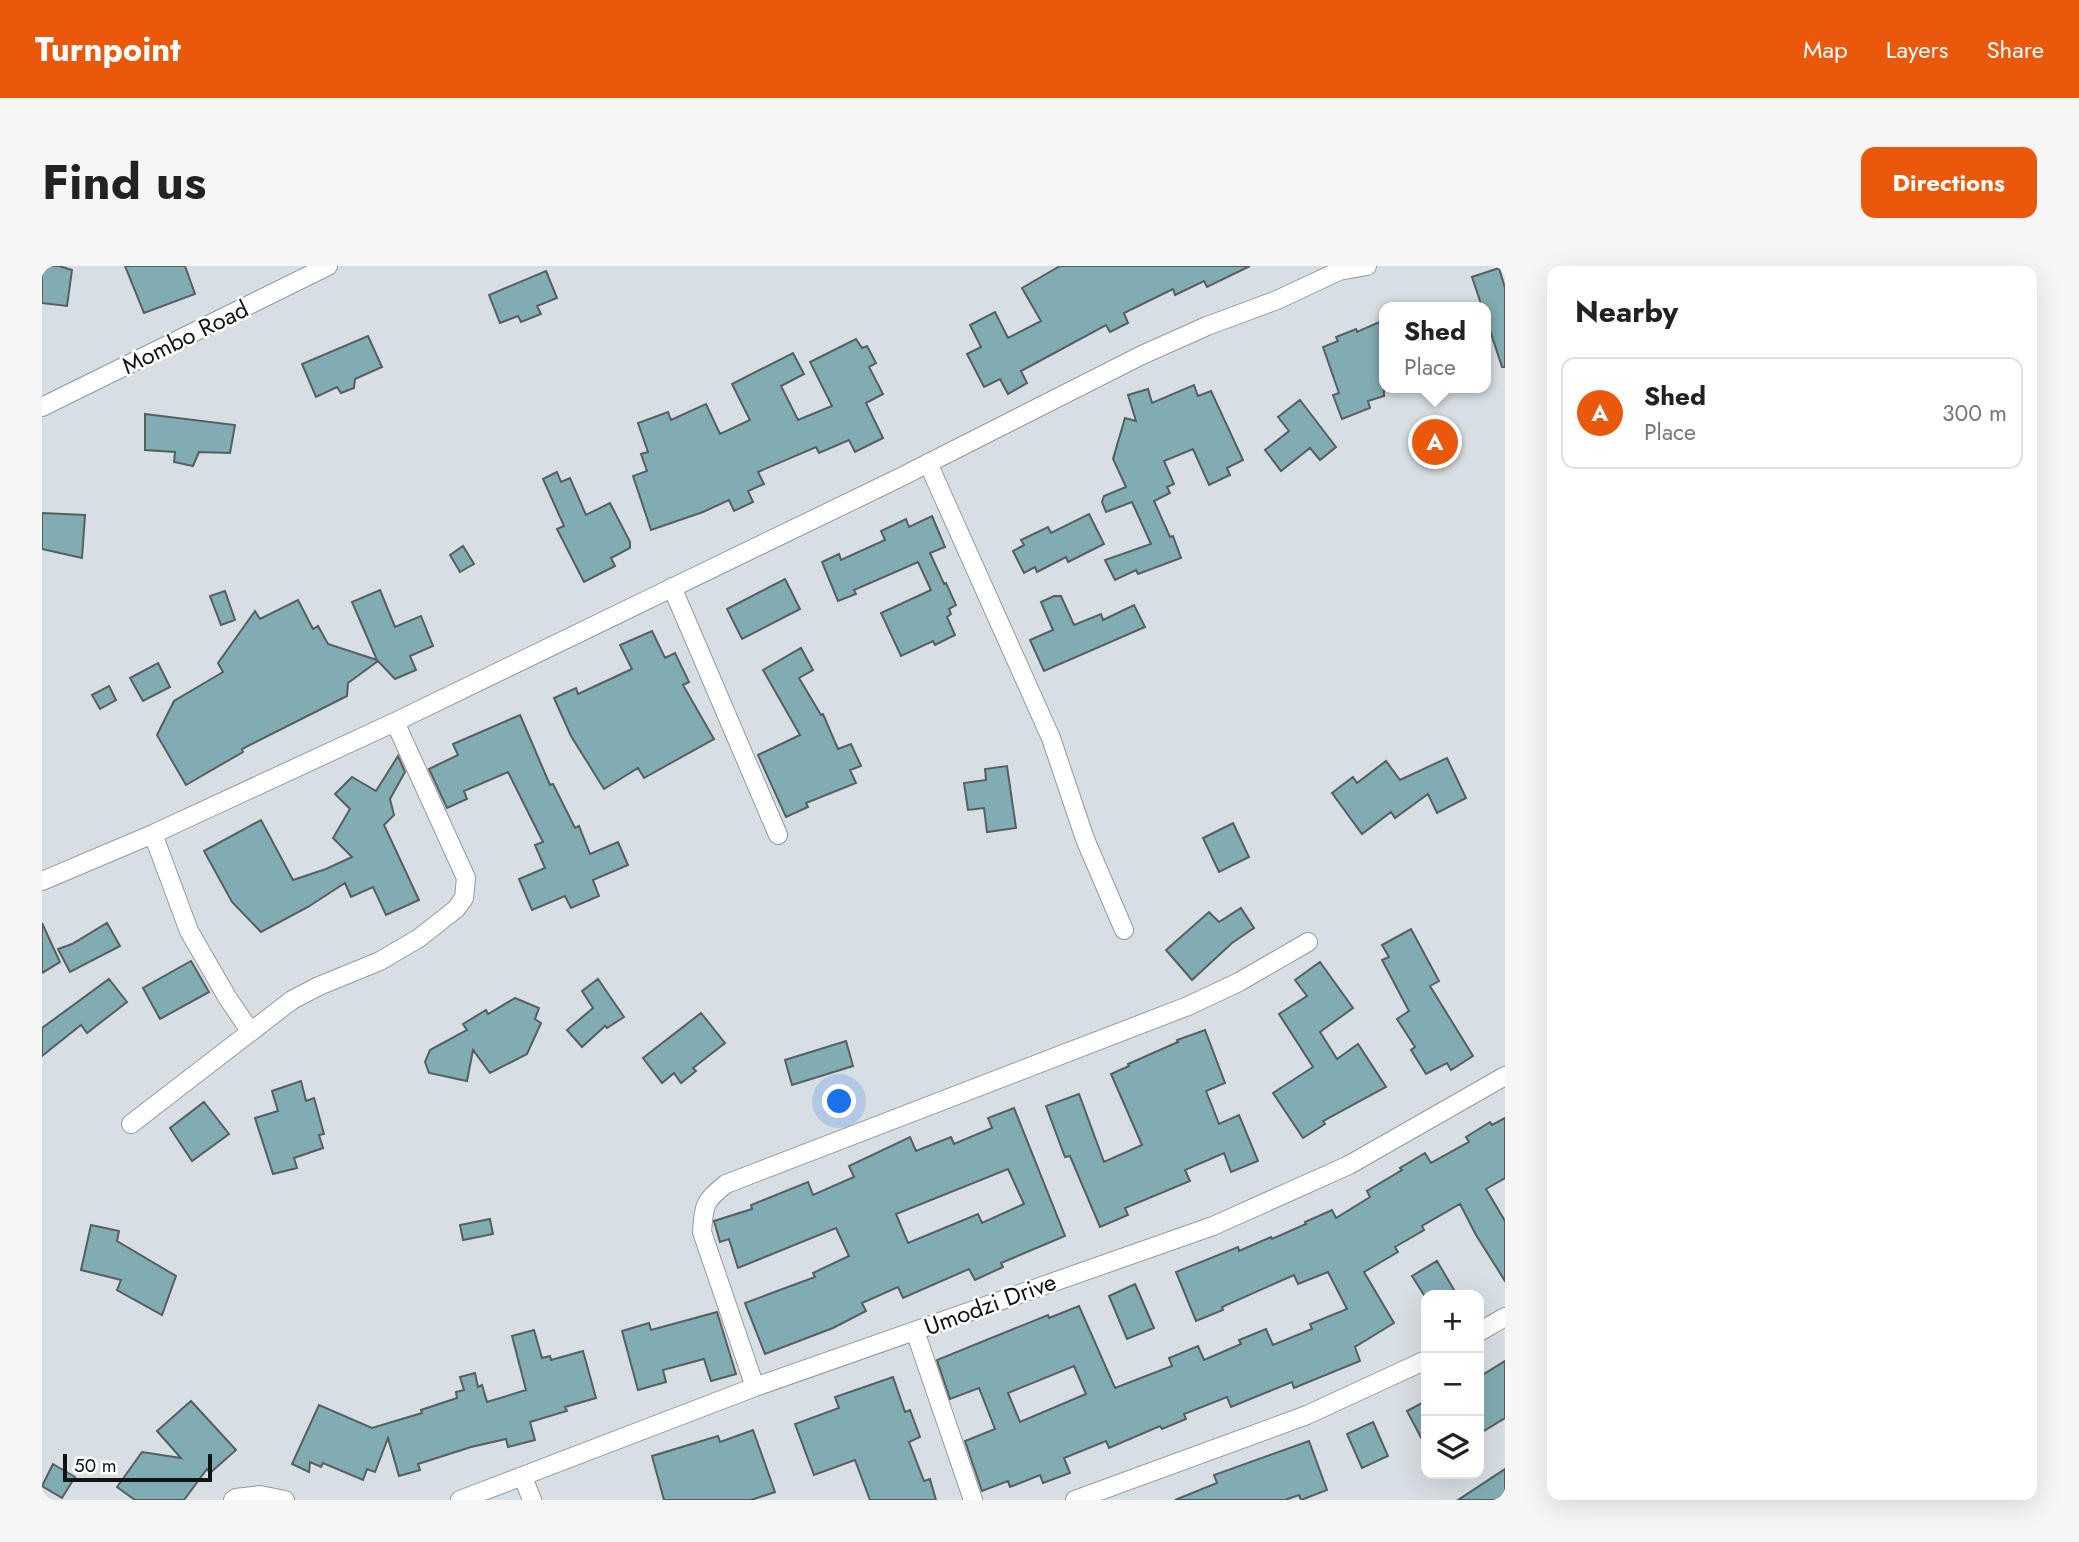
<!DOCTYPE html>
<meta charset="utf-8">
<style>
body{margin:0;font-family:Jost,sans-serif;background:#f6f6f6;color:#222}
.controls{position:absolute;right:21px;bottom:21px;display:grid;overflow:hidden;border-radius:14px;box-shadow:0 7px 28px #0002}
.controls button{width:63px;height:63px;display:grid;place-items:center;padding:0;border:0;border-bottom:2px solid #e0e0e0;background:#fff;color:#222;font:35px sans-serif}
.scale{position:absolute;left:21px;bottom:18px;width:149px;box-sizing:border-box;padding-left:7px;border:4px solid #111415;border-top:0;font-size:19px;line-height:24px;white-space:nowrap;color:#111415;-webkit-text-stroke:5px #fff;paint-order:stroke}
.you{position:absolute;left:798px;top:836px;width:24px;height:24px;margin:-18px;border:5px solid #fff;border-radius:50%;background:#1a73e8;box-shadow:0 0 0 10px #1a73e833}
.badge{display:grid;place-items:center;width:46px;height:46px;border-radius:50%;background:#ea580c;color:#fff;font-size:23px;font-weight:700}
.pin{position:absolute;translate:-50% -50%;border:4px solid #fff;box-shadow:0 2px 7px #0006}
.popup{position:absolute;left:1337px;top:36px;width:112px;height:91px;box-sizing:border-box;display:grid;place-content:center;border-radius:14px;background:#fff;filter:drop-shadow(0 2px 5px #0005);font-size:23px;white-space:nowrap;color:#767676}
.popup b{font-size:26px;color:#222}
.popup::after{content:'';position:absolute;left:50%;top:100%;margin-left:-14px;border:14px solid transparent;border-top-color:#fff}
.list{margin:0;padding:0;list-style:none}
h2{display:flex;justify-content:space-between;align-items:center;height:91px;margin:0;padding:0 28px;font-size:30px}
h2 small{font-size:23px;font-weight:400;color:#767676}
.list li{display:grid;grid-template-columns:46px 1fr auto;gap:21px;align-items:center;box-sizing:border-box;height:112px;margin:0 14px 14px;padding:0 14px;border:2px solid #e0e0e0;border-radius:14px}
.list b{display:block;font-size:26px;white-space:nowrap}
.list p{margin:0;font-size:23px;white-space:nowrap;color:#767676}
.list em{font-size:23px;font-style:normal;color:#767676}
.icon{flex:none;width:38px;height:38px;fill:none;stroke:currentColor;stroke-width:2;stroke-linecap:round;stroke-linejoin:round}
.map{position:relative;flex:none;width:1463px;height:1234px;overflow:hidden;border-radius:14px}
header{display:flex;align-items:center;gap:42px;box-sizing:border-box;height:98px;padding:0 35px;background:#ea580c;color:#fff}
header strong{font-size:33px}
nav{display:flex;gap:38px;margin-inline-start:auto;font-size:24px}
.intro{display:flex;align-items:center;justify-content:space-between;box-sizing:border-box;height:168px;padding:0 42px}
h1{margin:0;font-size:49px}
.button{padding:18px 32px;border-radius:14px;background:#ea580c;color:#fff;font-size:24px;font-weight:700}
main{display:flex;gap:42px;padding:0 42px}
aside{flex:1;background:#fff;border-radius:14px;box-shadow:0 7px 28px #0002}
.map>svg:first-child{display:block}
.building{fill:#81acb3;stroke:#565f60;stroke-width:2;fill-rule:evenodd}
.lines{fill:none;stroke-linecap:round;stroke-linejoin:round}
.street-casing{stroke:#939a9f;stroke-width:20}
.street{stroke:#fff;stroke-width:18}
.labels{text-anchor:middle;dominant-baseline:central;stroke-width:5;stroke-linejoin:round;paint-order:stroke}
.street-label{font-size:24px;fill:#111415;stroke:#fff}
</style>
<header>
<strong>Turnpoint</strong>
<nav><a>Map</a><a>Layers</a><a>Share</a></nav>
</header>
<div class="intro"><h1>Find us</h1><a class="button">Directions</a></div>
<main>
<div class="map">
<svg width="1463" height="1234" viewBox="0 0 1463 1234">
<rect width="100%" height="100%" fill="#d8dfe4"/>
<!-- building -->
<path class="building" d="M0,0h17l13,4 -5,36 -25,-3z
M83,0h60l10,28 -51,19z
M1018,0h190l-43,21 -3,-6 -29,14 -2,-6 -49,24 4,10 -18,9 -4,-7 -85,46 6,12 -19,11 -8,-15 -16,8 -17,-33 14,-7 -11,-22 25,-13 13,26 33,-17 -19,-33z
M1457,2l6,20v79h-3l-16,-49v-11h-4l-10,-30z
M504,5l11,27 -20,8 4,8 -20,8 -3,-6 -18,7 -11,-28z
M1342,54v76l-16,5 2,7 -28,11 -9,-24 6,-2 -16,-46 15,-6 -2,-4 20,-8 1,3z
M326,70l14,31 -27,12 -1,9 -13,5 -4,-6 -21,10 -14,-33z
M814,73l6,9 5,-2 9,17 -7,4 14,27 -17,9 17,35 -28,14 -6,-12 -30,13 -3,-6 -58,25 6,12 -16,7 5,11 -19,9 -5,-11 -26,12 -52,18 -18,-54 14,-5 -6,-17 7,-2 -10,-29 30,-11 3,8 35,-16 14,30 30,-14 -18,-36 61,-31 11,21 -23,12 17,34 34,-14 -22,-44z
M1152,119l4,11 13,-5 32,69 -16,8 3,7 -21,10 -16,-36 -29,12 10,23 -7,3 3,6 -16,8 16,36 3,-1 8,22 -43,16 -2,-4 -21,10 -10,-20 46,-16 -19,-42 -26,10 -4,-10 2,-6 22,-9 -13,-28 12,-41 11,3 -8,-26 20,-6 4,14z
M1258,134l36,47 -16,13 -10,-12 -29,23 -16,-21 24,-19 -11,-14z
M103,148l90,11 -5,28 -31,-1 -6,14 -19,-4 1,-10 -30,-2z
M1393,161l14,20 -14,10 -14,-21z
M515,206l4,10 9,-4 16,37 24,-12 20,39v6l-19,10 4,8 -31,16 -27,-53 7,-3 -21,-47z
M0,247l43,2 -3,43 -40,-9z
M1047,248l15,30 -36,18 -2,-5 -29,15 -2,-5 -11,6 -11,-22 11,-6 -3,-5 27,-13 3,6z
M890,250l13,31 -15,6 14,31 2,-1 10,22 -7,4 2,5 -4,3 8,18 -20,10 -2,-4 -32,15 -20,-43 50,-23 -13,-28 -64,28 2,4 -18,7 -16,-39 17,-8 2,6 44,-20 -4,-9 25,-12 3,8z
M421,280l11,18 -14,8 -10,-17z
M743,313l15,30 -58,30 -15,-30z
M338,324l15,37 26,-11 12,30 -23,10 6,14 -21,9 -17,-18 -30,22 -1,13 -105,53 1,3 -57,33 -29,-50 17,-34 49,-29 -5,-9 37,-52 5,8 38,-19 15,29 5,-3 10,18 49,16 -25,-58z
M183,325l10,29 -14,5 -11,-29z
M1012,330h7l13,29 27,-11 2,6 31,-15 11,22 -101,44 -14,-31 23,-10 -12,-28z
M610,365l13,27 10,-5 14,29 -6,3 31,54 -70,39 -6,-10 -34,21 -33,-53 -17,-38 22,-10 2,6 54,-25 -12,-24z
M759,382l12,22 -14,8 22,37 2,-1 15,35 13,-5 10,22 -11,4 6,13 -50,20 2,4 -22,10 -28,-62 42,-20 -37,-65z
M116,397l12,24 -27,14 -13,-23z
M67,420l7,14 -16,9 -8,-14z
M478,449l30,70 3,-1 22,44 4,-2 11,28 28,-12 10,23 -35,15 6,16 -28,12 -6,-12 -33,14 -13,-31 26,-11 -10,-23 8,-3 -35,-70 -44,19 3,8 -20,9 -18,-39 29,-14 -5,-11z
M356,490l7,16 -15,27 4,16 -10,10 35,75 -33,15 -13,-28 -22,10 -6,-14 -37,24 -47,25 -29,-30 -28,-51 57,-31 32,60 33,-11 26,-12 -19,-19 17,-29 -15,-15 17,-17 24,14z
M1405,492l19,40 -29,15 -9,-19 -33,24 -4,-6 -29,22 -30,-41 21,-16 4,6 29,-22 14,19z
M965,500l9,62 -29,4 -3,-24 -16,2 -4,-27 22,-3 -1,-11z
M1191,557l16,34 -30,15 -16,-34z
M1199,642l13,20 -22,15 -40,37 -26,-30 43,-38 10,10z
M0,657l18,39 -18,11z
M65,657l13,23 -50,26 -12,-23 14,-5z
M1369,663l28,52 -9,5 43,70 -22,14 -4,-7 -21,11 -15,-24 4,-3 -18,-28 12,-8 -27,-51 7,-3 -7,-12z
M149,695l18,31 -49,27 -17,-31z
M1278,696l33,46 -33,24 17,27 21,-15 28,43 -63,34 2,3 -22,14 -30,-45 40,-26 -34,-53 28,-18 -12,-16z
M67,713l18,23 -40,31 -6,-8 -39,31v-28z
M556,713l26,38 -17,11 -2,-2 -23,21 -15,-17 26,-22 -11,-17z
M473,732l24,10 -4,11 6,4 -14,31 -37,19 -17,-23 -6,31 -38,-8 -4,-11 5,-12 37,-20 -4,-6 23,-14 2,4z
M659,747l24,30 -32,25 3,3 -15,12 -7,-10 -12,10 -19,-25z
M1163,764l20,53 -19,8 13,33 20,-9 19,46 -27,11 -7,-19 -39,17 5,11 -65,27 3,7 -28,12 -30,-71 -5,1 -19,-51 33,-12 25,68 38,-17 -31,-71 18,-8 -1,-2 50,-22 -1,-2z
M804,775l7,25 -61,19 -7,-25z
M259,815l5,20 8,-3 10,36 -5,1 4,13 -29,10 3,10 -24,6 -18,-56 23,-7 -6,-20z
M162,836l25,32 -37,27 -22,-33z
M972,842l51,128 -64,27 2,4 -28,13 -6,-11 -66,29 -5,-11 -36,16 4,8 -33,17 -68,26 -20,-51 70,-26 -2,-4 36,-17 -13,-28 -98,40 -9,-29 -9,3 -6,-21 38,-12 -1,-4 57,-23 5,13 41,-18 -5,-11 61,-29 6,14 35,-14 3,7 38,-16 -4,-10zM966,903l16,35 -42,19 -4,-9 -70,29 -12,-29z
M1463,852v60l-19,11 19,32v60l-29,-46 -16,-31 -38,22 2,4 -29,17 3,5 -34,20 30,51 -39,24 5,14 -66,27 -2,-6 -61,25 -4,-10 -43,17 2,5 -24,10 -2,-3 -51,22 -3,-7 -42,17 6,15 -27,10 -3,-8 -30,12 -2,-6 -26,10 -17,-50 30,-12 -16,-41 -29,11 -13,-39 111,-45 1,3 30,-12 36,82 57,-22 -3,-8 29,-12 6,14 37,-16 -2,-4 27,-11 7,16 39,-16 -2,-5 37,-15 -19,-37 -30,12 -4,-9 -72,32 1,3 -27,11 -20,-49 62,-25 1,4 32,-14 1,2 34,-15 -1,-2 27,-12 4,8 34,-21 -3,-6 35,-21 -2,-2 25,-15 6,10 38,-21 -3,-5 24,-15 2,3zM1032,1100l12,28 -66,28 -12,-29z
M448,953l3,15 -30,6 -3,-15z
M49,959l28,6 -2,10 59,35 -14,39 -45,-25 4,-10 -40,-10z
M1395,995l20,34h-33l-12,-19z
M1093,1018l19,44 -27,11 -18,-43z
M675,1046l19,62 -25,7 -7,-22 -41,11 3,12 -28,8 -16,-59 27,-8 2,7z
M492,1064l8,28 8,-2 1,4 32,-9 13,47 -31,9 2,4 -37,11 5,18 -27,7 -2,-8 -35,8 -53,17 2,6 -21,6 -11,-38 -13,34 -8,-3 -4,11 -40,-17 -2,4 -11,-5 -1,10 -17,-8 27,-59 53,23 50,-15 -1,-3 36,-12 -1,-6 8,-2 -4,-13 15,-4 3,14 4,-2 5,17 39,-12 -14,-54z
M1463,1095v57l-26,16v-57z
M851,1111l12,35 5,-2 10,27 -11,5 15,39 6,-2 6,21h-66l-15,-40 -41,15 -19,-51 44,-16 -4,-11z
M149,1135l45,49 -26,23 -3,-4 -23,31h-49l-18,-13 25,-35 39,6 -24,-27z
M1384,1135v46l-19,-36z
M1331,1156l15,34 -26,12 -15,-34z
M711,1164l22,62 -24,8h-87l-12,-44 66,-20 2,6z
M1267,1175l18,49 -26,10 -2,-5 -14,5h-110l42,-17 -3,-8z
M11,1198l22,13 -13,21 -20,-12z
M1463,1203v31h-47z"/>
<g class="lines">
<!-- street casing -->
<g class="street-casing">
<path id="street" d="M0,141l286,-141
M886,197l123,275 34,101 39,91
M630,321l106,248
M111,568l36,97 38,66 23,34
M0,615l111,-47 242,-112 504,-244 243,-123 65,-29 70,-26 62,-29 28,-5
M89,858l161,-124 27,-14 61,-25 39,-23 37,-29 8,-11 2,-20 -71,-156
M873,1065l58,169
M1437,1066l26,-15
M713,1121l-53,-155c2,-27 2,-31 24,-48l462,-178 51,-24 69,-40
M481,1211l9,23
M191,1234l3,-2 24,-3 25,5
M418,1234l295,-113 458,-161 136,-61 156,-89
M1033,1234l232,-85 119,-55"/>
</g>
<!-- street -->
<use href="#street" class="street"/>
</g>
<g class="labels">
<!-- street labels -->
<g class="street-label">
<text transform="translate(143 71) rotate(-26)">Mombo Road</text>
<text transform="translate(948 1038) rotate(-20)">Umodzi Drive</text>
</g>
</g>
</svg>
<div class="controls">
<button>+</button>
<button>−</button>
<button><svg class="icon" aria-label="layers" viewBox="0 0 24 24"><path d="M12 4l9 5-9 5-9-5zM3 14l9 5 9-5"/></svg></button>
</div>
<div class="scale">50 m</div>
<div class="you"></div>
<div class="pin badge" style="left:1393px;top:176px">A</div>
<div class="popup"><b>Shed</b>Place</div>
</div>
<aside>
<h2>Nearby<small></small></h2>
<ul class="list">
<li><span class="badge">A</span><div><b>Shed</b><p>Place</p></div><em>300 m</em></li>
</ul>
</aside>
</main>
